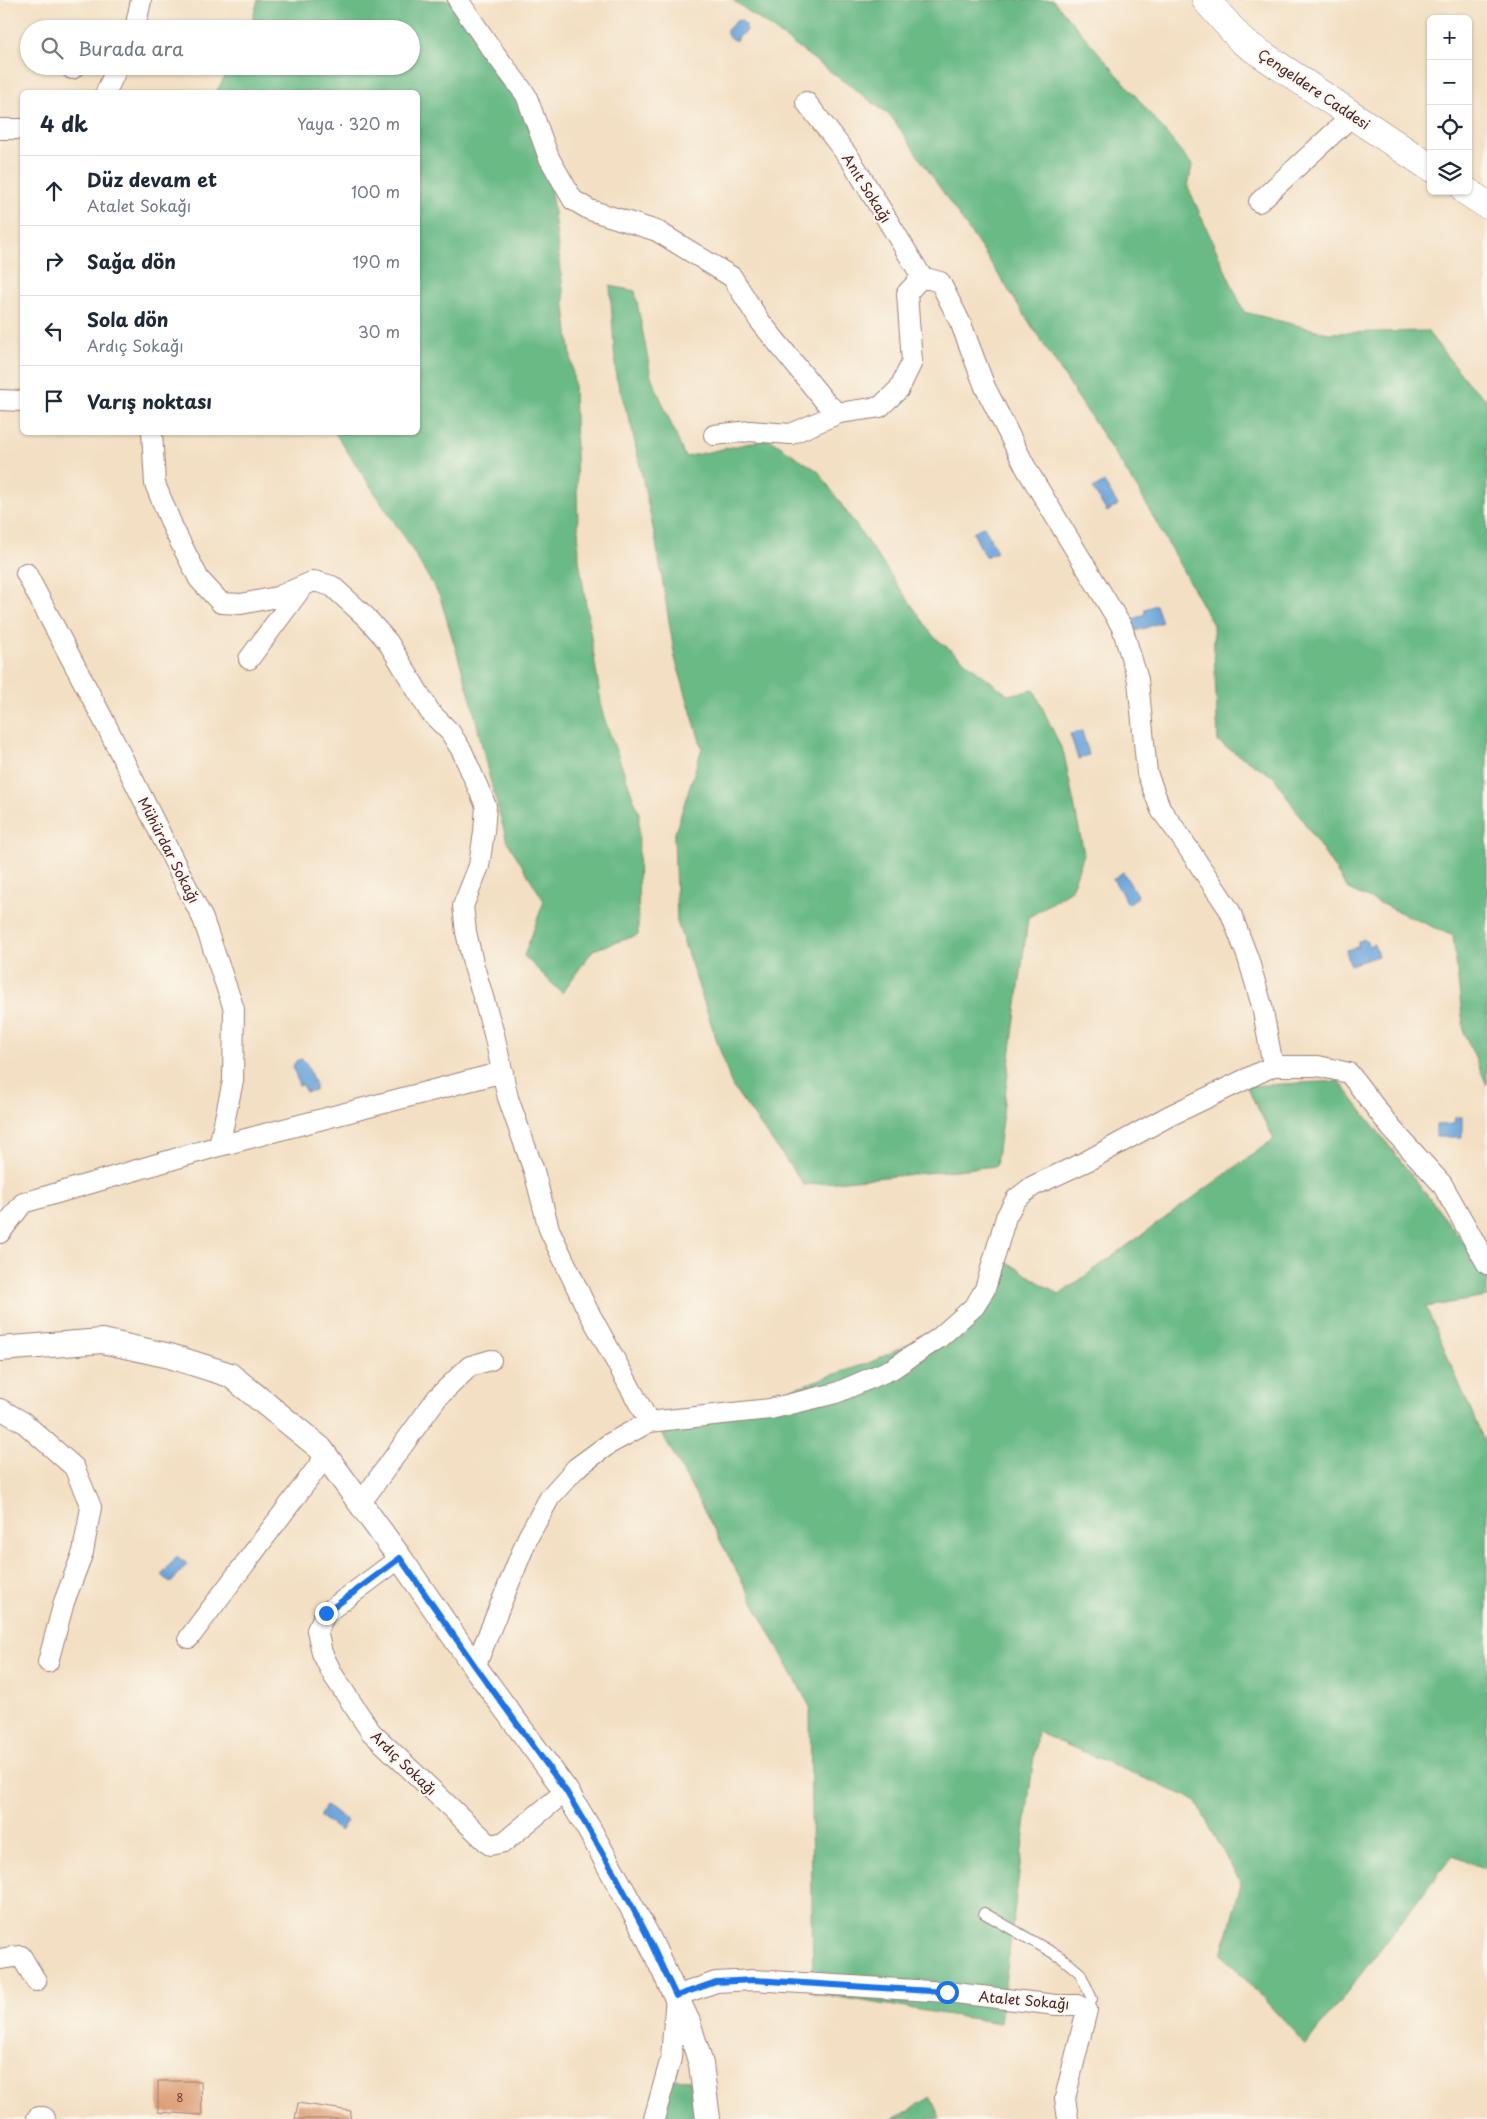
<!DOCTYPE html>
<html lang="tr">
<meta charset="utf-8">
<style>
body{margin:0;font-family:"Playpen Sans",sans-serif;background:#f2f2f3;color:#1f2937}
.controls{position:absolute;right:15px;top:15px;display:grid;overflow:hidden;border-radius:8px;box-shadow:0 1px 4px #0004}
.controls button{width:45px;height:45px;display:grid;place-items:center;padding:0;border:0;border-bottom:1px solid #e0e1e3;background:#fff;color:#1f2937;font:25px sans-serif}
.stop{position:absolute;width:15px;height:15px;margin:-11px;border:4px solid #1a73e8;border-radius:50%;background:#fff}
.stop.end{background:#1a73e8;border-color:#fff;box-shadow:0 1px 5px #0008}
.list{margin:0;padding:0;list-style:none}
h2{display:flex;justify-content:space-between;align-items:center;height:65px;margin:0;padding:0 20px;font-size:21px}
h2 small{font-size:16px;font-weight:400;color:#747a83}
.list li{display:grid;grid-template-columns:32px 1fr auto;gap:15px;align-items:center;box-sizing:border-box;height:70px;padding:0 20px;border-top:1px solid #e0e1e3}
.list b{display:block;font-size:19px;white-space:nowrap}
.list p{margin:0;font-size:16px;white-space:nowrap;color:#747a83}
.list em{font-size:16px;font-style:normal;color:#747a83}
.icon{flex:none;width:28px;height:28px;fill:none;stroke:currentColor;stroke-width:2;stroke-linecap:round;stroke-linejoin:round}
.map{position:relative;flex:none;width:1487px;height:2119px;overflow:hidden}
.search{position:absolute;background:#fff;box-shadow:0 1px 4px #0004;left:20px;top:20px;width:400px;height:55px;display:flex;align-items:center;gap:12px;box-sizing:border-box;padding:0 18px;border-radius:28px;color:#747a83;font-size:19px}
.panel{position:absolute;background:#fff;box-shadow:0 1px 4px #0004;left:20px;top:90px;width:400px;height:345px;border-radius:8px}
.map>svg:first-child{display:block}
.forest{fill:#6aba86;stroke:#5a6c58}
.water{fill:#6ca5db;stroke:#5b6283}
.building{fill:#da976b}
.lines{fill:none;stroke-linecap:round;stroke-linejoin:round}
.service-casing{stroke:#9e7f77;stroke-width:12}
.minor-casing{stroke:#9e7f77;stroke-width:22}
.tertiary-casing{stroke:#9e7f77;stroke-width:26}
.secondary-casing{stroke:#9e7f77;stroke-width:29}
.service{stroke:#fff;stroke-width:10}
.minor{stroke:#fff;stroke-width:20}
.tertiary{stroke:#fff;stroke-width:24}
.secondary{stroke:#fff;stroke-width:28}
.route{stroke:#1a73e8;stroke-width:6}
.labels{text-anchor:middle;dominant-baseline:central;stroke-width:4;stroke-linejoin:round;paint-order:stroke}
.number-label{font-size:11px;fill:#6e3d3b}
.street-label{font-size:14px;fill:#4a1f2b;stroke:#fbf7ec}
</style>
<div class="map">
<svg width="1487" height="2119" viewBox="0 0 1487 2119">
<rect width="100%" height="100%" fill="#fbf7ec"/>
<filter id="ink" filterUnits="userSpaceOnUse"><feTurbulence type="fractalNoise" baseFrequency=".02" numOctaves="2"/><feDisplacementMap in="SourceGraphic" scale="10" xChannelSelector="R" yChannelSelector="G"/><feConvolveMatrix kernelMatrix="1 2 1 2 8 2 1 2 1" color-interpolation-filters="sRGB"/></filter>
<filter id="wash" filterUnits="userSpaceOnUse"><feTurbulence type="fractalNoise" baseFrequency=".0096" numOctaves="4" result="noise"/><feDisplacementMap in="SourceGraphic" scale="20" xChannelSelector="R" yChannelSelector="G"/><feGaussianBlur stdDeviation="1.12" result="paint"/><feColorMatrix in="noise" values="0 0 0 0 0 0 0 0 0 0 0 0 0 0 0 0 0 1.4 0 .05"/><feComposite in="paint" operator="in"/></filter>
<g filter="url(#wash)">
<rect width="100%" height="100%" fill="#f3dfc3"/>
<!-- forest -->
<path class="forest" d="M258,0h207l74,117 14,88 21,178 5,176 24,156 36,98 -1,122 -45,15 -31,43 -38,-37 20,-55 -37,-60 -20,-73 -15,-65 -32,-106 -35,-59 -70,-105 83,-1v-340h-202l15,-26h180v-37h-161z
M733,0h320l77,89 62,76 -4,22 56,125 84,21 99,-2 42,53 18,16v685l-23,-52 -11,-97 -105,-47 -74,-112 -56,-35 -5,-117 -73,-132 -155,-239 -94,-138z
M610,286l25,5 16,85 34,81 84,-18 49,32 116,166 74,58 26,-5 30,64 20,100 -13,36 -43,28 -32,248 -192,19 -72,-99 -55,-164 -3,-86 28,-88 -27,-90 -19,-116 -24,-113 -16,-52z
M1339,1081l148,192v24l-61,10 61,141v422l-34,-15 -147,190 -84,-91 19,-70 -46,-84 -158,-68 -37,291 -187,-30 -3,-286 -148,-274 209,-71 100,-47 30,-57 58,37 215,-156 -28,-53z
M674,2079l16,1 16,39h-52z
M931,2097l9,22h-47z"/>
<!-- water -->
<path class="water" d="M741,20l5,5v7l-9,5v3h-4l-6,-5v-5l9,-9z
M1104,482l14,23 -11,7 -14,-23z
M984,526l13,26 -12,5 -12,-25z
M1156,605l6,17 -26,9 -4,-12 12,-4 1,-6z
M1082,731l7,24 -11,4 -8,-25z
M1123,872l15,25 -10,7 -15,-25z
M1363,939l4,3 1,4 6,-2 4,12 -28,9 -4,-15 12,-3v-5z
M301,1059l5,3 9,23v5l-9,2 -4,-7 -3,1 -6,-20 3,-5z
M1455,1117h7v20h-26v-12l18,-1z
M177,1556l10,8 -16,19 -9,-8z
M326,1806l21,15 -7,10 -21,-15z"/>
<g id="blocks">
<!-- building -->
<path class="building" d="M158,2081h43l1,34 -44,-3z
M298,2103l53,8 -1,8h-55z"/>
</g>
</g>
<g filter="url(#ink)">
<use href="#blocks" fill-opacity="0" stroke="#9e7f77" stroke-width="1"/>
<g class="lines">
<!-- service casing -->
<g class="service-casing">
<path id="service" d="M984,1913l78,45 18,15 12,26 -5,11"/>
</g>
<!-- minor casing -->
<g class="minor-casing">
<path id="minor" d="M458,0l32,47 36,48 23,63 24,42 17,10 67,21 75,46 27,43 68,84 12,9 41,-6 19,-18 13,-27 -5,-69 15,-16 18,5 21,42 24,63 41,81 96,159 16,53 9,93 14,37 17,23 52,78 18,47 14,48 11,60
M135,29l6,-29
M72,69l3,-3
M106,92l12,-26
M806,102l45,58 71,117
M0,129h22
M1259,202l94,-87
M0,400l22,1
M152,432l3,52 19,46 25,49 22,24 20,1 36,-7 37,-16 18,5 34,31 22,25 42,70 20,20 12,19 24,55 -2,26 -5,34 -16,40 3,26 7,31 21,71 14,64 26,73 15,58 37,78 63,115
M714,435l36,-4 41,3 48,-21
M26,573l76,144 101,202 31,90 -1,72 -14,65
M249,659l54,-73
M0,1233l23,-30 196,-57 284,-74
M0,1409l23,13 51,45 17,40 -8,45 -19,50 -16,60
M360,1504l77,-106 33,-32 21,-6
M400,1558l-74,55 -9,17 5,23 11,22 38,57 119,113 14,-3 62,-51
M189,1638l137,-182
M475,1667l53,-130 22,-40 26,-29 33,-24 40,-22 121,-13 66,-16 56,-24 47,-31 36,-32 10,-17 21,-72 10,-18 17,-13 54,-25 82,-45 104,-50h45l31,7 42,55 51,56 45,80
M0,1959l21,-3 15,25
M654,2119l17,-61 5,-62 40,-14 38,-2 193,12 109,13h21l10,5 -22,88 3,21"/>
</g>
<!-- tertiary casing -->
<g class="tertiary-casing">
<path id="tertiary" d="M0,1349l102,-8 68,15 60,19 90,73 80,110 75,109 91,124 23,38 58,106 41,87 13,42 7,55
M39,2119h4"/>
</g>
<!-- secondary casing -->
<g class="secondary-casing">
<path id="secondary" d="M1206,0l36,41 189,127
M1466,191l21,14"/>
</g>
<!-- service -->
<use href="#service" class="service"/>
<!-- minor -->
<use href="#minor" class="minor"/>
<!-- tertiary -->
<use href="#tertiary" class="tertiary"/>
<!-- secondary -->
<use href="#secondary" class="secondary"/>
</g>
</g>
<g class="lines" filter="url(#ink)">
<!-- route -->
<path class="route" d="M326,1613l74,-55 75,108 91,125 50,85 31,59 29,61 40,-14 38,-2 193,12"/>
</g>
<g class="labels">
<!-- number labels -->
<g class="number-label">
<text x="180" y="2097">8</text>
</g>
<!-- street labels -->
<g class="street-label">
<text transform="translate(1314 89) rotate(34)">Çengeldere Caddesi</text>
<text transform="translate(867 188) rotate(58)">Anıt Sokağı</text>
<text transform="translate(169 850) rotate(63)">Mühürdar Sokağı</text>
<text transform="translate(404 1763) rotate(44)">Ardıç Sokağı</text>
<text transform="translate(1024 2000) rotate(5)">Atalet Sokağı</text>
</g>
</g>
</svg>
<div class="controls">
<button>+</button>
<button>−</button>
<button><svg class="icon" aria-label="locate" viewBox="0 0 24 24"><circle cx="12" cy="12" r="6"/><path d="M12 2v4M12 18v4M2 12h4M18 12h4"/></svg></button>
<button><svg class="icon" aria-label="layers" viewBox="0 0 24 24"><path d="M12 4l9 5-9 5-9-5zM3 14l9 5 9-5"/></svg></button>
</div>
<div class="stop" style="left:947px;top:1992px"></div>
<div class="stop end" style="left:326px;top:1613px"></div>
<div class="search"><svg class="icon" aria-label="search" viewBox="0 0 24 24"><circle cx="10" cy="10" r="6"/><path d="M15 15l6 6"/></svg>Burada ara</div>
<section class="panel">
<h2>4 dk<small>Yaya · 320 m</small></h2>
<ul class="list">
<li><svg class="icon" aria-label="ahead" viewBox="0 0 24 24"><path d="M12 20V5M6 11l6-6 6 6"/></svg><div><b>Düz devam et</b><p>Atalet Sokağı</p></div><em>100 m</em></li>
<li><svg class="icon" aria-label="right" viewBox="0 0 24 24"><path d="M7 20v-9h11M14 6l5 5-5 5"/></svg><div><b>Sağa dön</b></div><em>190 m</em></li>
<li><svg class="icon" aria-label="left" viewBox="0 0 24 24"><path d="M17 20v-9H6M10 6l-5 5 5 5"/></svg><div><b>Sola dön</b><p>Ardıç Sokağı</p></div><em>30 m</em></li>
<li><svg class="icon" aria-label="arrive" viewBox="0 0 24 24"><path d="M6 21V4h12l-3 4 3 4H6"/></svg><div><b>Varış noktası</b></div></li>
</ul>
</section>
</div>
